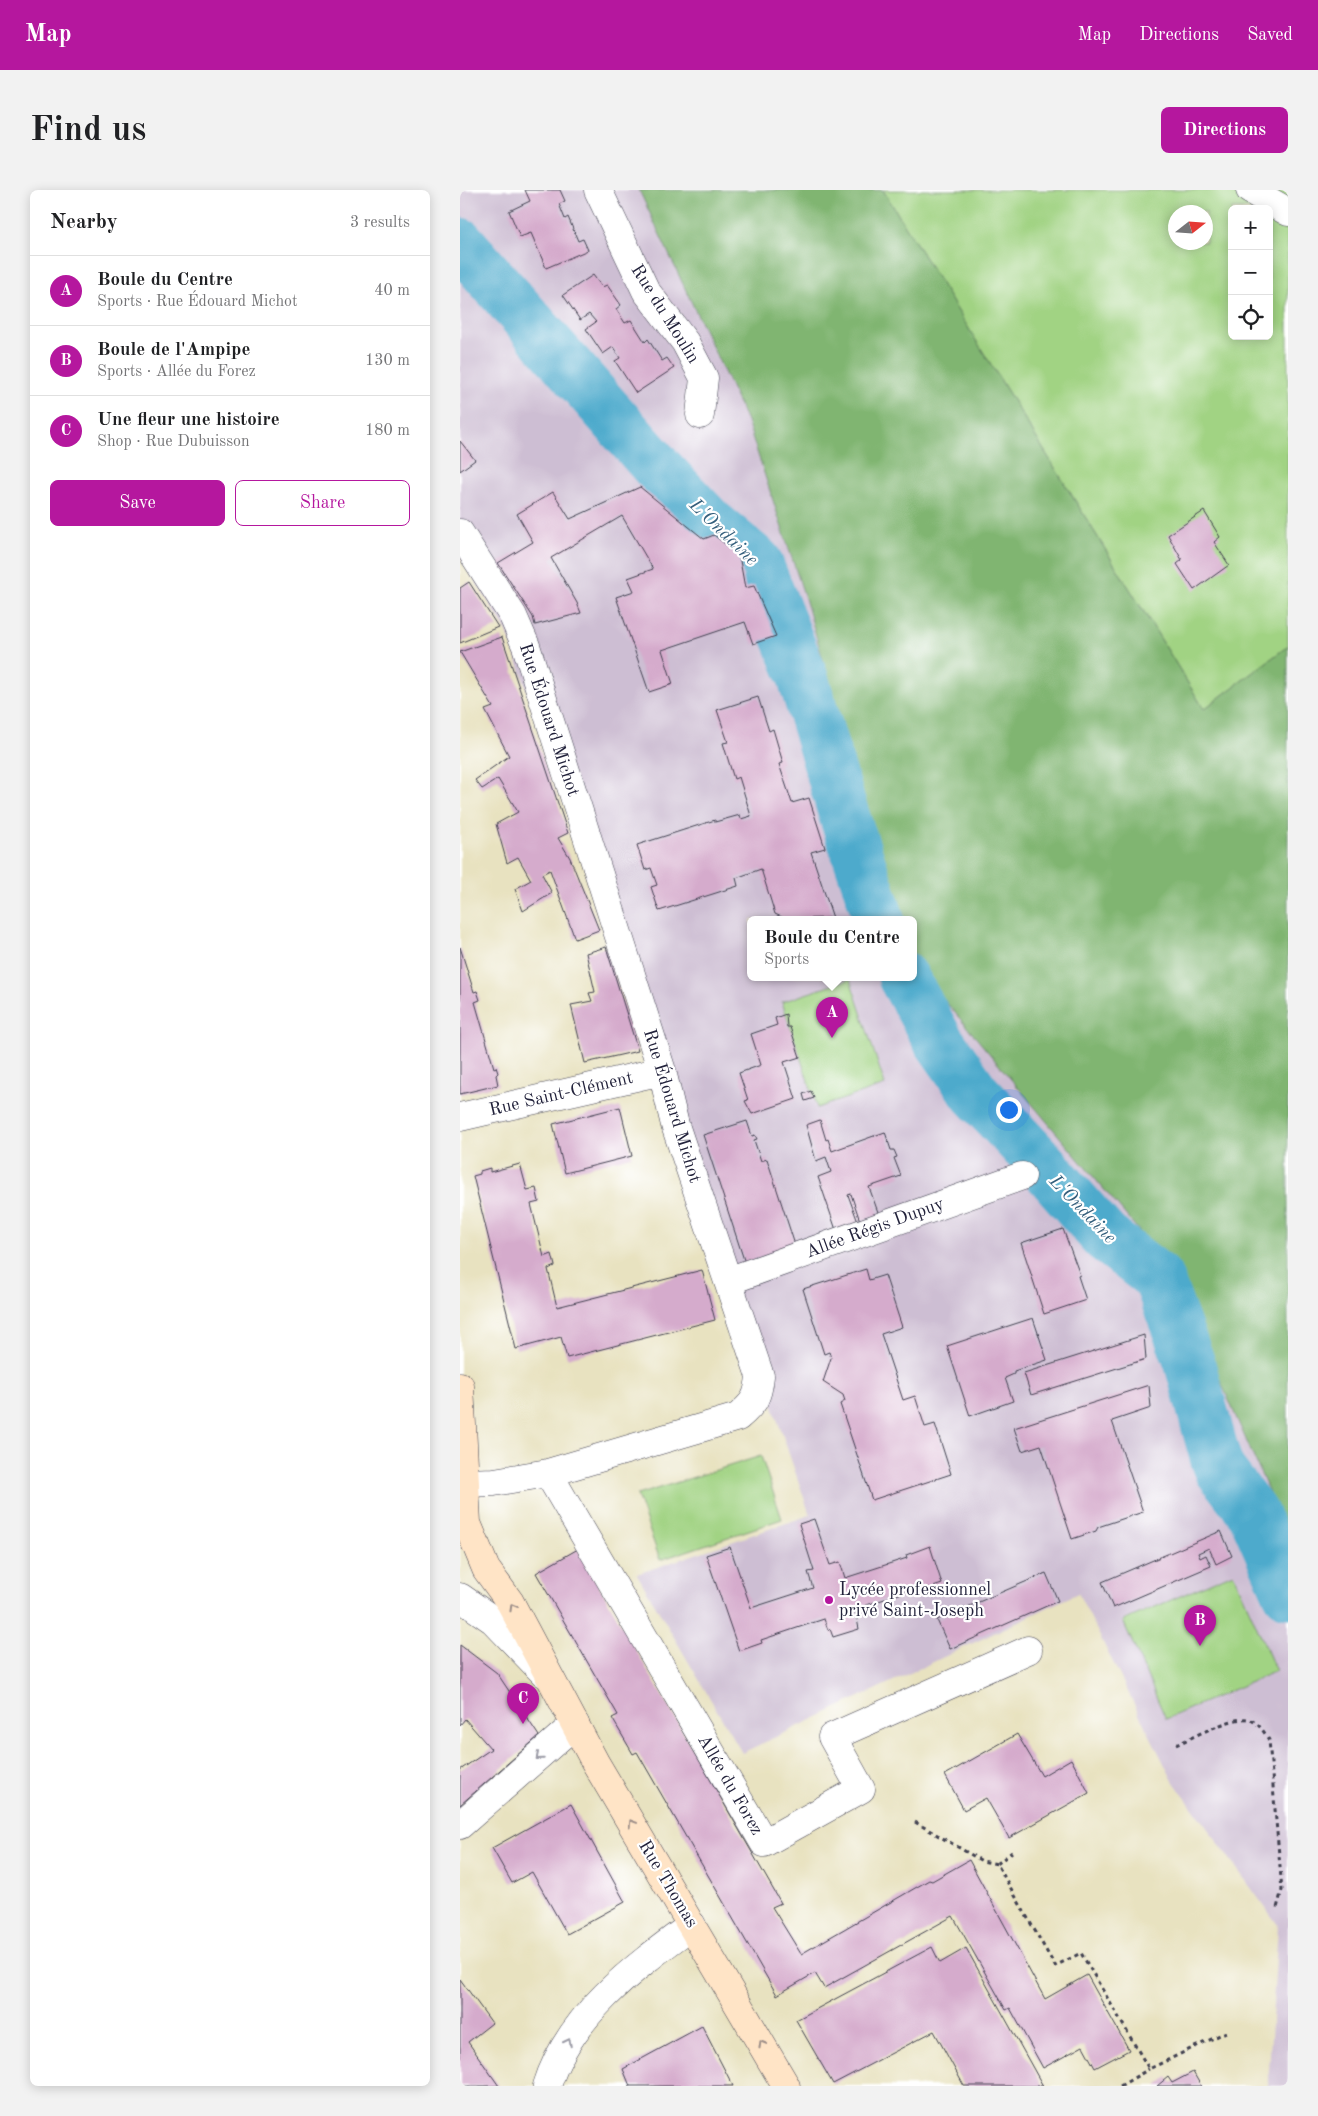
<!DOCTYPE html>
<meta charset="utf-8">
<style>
body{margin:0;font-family:"Old Standard TT",serif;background:#f2f2f2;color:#202124}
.controls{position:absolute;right:15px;top:15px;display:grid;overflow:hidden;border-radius:8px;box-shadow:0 2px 12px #0003}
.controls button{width:45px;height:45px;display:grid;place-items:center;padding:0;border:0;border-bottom:1px solid #e0e0e0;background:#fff;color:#202124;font:25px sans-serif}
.compass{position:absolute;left:708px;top:15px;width:45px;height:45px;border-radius:50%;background:#fff;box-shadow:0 2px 12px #0003;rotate:73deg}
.you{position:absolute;left:548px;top:919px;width:18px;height:18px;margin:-12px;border:4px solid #fff;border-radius:50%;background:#1a73e8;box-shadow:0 0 0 8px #1a73e833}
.badge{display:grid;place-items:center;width:32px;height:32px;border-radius:50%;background:#b5179e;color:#fff;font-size:16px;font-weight:700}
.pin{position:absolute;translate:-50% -41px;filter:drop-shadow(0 1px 2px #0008)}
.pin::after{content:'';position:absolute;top:26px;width:18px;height:15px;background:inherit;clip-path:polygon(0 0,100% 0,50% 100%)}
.popup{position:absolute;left:287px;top:726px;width:170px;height:65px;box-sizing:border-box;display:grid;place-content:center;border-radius:8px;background:#fff;filter:drop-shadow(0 1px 4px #0005);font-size:16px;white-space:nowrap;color:#757577}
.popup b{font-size:19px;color:#202124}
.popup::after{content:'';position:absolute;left:50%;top:100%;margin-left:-10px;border:10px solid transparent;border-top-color:#fff}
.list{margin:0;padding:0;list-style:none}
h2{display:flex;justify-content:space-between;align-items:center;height:65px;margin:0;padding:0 20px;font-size:21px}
h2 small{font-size:16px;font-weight:400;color:#757577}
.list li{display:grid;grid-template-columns:32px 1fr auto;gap:15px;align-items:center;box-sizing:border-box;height:70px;padding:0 20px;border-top:1px solid #e0e0e0}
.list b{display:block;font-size:19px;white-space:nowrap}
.list p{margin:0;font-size:16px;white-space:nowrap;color:#757577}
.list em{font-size:16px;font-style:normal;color:#757577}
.actions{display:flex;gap:10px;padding:15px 20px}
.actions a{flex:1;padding:11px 0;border:1px solid #b5179e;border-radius:8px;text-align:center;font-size:18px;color:#b5179e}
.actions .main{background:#b5179e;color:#fff}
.icon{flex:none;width:28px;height:28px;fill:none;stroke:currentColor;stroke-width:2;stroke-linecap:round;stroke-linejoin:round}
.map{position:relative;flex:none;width:828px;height:1896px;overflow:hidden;border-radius:8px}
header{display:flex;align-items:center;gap:30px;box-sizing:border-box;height:70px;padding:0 25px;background:#b5179e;color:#fff}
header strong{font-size:24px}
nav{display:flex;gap:28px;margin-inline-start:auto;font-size:18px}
.intro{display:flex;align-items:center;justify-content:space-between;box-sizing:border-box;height:120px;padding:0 30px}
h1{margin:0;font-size:35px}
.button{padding:12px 22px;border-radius:8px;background:#b5179e;color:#fff;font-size:18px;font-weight:700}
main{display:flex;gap:30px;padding:0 30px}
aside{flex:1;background:#fff;border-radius:8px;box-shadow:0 2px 12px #0003}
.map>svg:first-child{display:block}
.industrial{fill:#cdbed3}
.green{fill:#a1d383;stroke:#627a5f;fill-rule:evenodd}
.forest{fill:#80b571;stroke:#516c56}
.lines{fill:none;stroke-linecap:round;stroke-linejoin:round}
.river{stroke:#4daacc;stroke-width:51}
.building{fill:#d5abcc}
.minor-casing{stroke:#403f4f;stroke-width:29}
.secondary-casing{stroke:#403f4f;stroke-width:29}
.path{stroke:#403f4f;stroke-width:3;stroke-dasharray:4 4;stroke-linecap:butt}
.minor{stroke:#fff;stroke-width:28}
.secondary{stroke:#ffe4c6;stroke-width:28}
.oneway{stroke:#9c8d87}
.oneway2{stroke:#9c9ca7}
.poi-dot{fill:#b5179e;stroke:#fff;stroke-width:2}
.labels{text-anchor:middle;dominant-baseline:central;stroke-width:4.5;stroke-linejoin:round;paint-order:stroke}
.street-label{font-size:18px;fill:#22223b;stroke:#fff}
.poi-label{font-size:18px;fill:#22223b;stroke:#fff;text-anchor:start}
.water-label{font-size:19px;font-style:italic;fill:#355f7c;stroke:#fff}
</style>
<header>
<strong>Map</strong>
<nav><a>Map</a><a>Directions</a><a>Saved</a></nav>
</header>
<div class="intro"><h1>Find us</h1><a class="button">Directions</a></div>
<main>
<aside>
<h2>Nearby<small>3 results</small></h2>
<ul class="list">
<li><span class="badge">A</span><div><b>Boule du Centre</b><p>Sports · Rue Édouard Michot</p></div><em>40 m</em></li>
<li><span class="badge">B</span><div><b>Boule de l'Ampipe</b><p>Sports · Allée du Forez</p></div><em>130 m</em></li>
<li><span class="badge">C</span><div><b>Une fleur une histoire</b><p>Shop · Rue Dubuisson</p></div><em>180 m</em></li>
</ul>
<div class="actions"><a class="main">Save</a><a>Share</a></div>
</aside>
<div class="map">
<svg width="828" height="1896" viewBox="0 0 828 1896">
<rect width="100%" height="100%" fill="#fff"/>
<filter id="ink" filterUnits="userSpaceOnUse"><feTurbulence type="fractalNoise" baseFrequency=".02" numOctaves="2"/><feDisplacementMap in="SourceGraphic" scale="10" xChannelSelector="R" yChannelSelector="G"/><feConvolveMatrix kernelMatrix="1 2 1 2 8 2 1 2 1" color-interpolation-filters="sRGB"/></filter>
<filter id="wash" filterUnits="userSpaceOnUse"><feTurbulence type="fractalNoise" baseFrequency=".0096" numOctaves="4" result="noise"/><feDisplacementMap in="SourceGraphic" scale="20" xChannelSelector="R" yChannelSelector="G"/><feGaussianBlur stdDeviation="1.12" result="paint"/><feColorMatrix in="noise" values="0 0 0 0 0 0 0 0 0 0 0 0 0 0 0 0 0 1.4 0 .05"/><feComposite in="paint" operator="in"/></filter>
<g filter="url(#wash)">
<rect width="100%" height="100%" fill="#e8e2c0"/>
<!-- industrial -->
<path class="industrial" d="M0,0h179l108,231 58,177 94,321h-148v58h162v-14l259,307 116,266v550h-20l10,-161 -105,-144 -95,-188 -336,160 -105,-179 173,-59 -303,-883 -47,-76z"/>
<!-- green -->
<path class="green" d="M423,0h405v456l-84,63zM772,19h37v127h-37zM716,22h30v30h-30z
M390,789l35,106 -68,23 -35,-106z
M301,1266l21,63 -122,41 -23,-65z
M773,1383l43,98 -110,48 -43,-98z"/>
<!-- forest -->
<path class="forest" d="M179,0h244l321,519 84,-63v890l-116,-266 -259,-307v-44h-14l-94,-321 -58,-177z"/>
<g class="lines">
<!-- river -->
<path class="river" d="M0,53l195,222 54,57 48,40 45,113 41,137 36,107
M443,787l35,63 37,53 64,68 66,76 53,41 31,83 26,96 5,13 33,43 35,80"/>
</g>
<g id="blocks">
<!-- building -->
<path class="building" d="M65,0h35l5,11 -6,3 6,15 3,-2 10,24 5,-2 5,11 -42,18 -15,-35 -11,4 -11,-26 21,-10z
M133,85l9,12 5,-2 14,20 -5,4 9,14 6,-3 14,22 3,-3 14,22 5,-3 7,10 -38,25 -21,-32 5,-3 -7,-11 -10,7 -17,-25 10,-7 -7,-8 -9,6 -17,-25z
M0,251l15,19 -15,11z
M180,297l64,52 10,-4 25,20 6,33 9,-2 22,50 -23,8 -8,-22 -83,28 11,34 -24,8 -33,-95 18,-6 -6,-13 25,-9 -31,-53 -71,42 26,45 4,10 -46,12 -2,-8 -35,-54 35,-21 -16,-28 36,-22 17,27z
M744,321l16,26 -6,5 15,23 -35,25 -17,-26 5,-4 -14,-25z
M9,392l29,45 -38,16v-55z
M42,447l66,196 -10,5 12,20 29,72 -24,9 -25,-69 -8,4 10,19 -29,18 -8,-22 16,-9 -13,-23 -11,6 -11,-39 22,-12 -20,-33 -16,10 -7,-9 34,-24 -24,-46 8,-3 -33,-55z
M298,507l11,34 4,-2 10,34 -4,1 13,39 17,-5 16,50 -14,4 22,66 -47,1 -11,-5 -14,-45 -25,9 2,8 -79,25 -8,-24 6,-2 -6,-17 -6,2 -8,-25 78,-25v2l25,-7 1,4 10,-3 -12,-39 -5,2 -11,-36 5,-1 -11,-32z
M0,757l14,45 3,-1 3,9 -5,2 19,66 2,-1 2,6 -2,2 2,10 -38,9z
M146,757l32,104 -53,12 -14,-58 21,-4 -3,-8 6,-1 -9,-39z
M326,824l1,13h3l10,30 -16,5 12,37 -44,15 -7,-13 3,-1 -9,-27 22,-8 -10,-31 26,-9 -2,-7z
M351,901l3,7 -9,3 -2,-7z
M160,917l12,49 -67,17 -12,-49z
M360,930l6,20 2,-1 4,12 53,-19 6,18h3l3,7 -3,1 7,18 -32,11 10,28 -19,6 -9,-27 -3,1 10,27 -22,8 -18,-53 13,-5 -5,-15 -10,4 -10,-36z
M287,931l5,15 3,-1 2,4 -3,1 7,21 6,-2 28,86 -50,18 -42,-128z
M60,974l7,26 9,-2 3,14 -8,2 13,53 8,-3 3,12 -7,3 9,38 145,-37 13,50 -148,38 -6,-21 -45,12 -43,-173 7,-2v-3l10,-3v4z
M603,1039l17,46 -2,1 8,24 -42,14 -23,-71z
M406,1079l3,11 16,-5 17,52 -21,7 22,66 12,-4 10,31 10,-3 16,50 -79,26 -32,-96 5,-3 -2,-6 -20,-13 8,-24 -2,-6 -5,2 -21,-65z
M573,1128l14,42 -33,11v3l-9,4 8,23 -43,15 -23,-70z
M684,1145l2,24 -115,36 -7,-22z
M689,1195l2,23 -39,13 31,91 -45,15 -2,4 -24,8 -31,-94 -19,6 -8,-23z
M354,1329l16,46 10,-3 5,16 62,-20 -1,-3 24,-9 12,38 -23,8 -2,-4 -62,21 4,20 -26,8 -3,-8 -2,1 -4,-11 -63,21 1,3 -23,8 -33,-96 24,-8 21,61 62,-20 -5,-16 6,-1 -15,-47z
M761,1341l11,25 -16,8 -7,-16 -11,5 2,5 6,-3 5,11 -98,42 -11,-26z
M118,1359l203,354 -9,4 29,47 128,-74 3,1 37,-21 76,139 42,-24 42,75 -34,18 -12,-22 -40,22 -33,-60 -4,2 -53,-94 -129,72 -9,-15 -38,22 -140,-243 -4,2 -21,-36 6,-3 -82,-142z
M586,1383l12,28 -108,48 -13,-29z
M0,1455l37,28 42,63 -79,69v-35l31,-21 -26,-30 -5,6z
M557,1544l25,42 29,-17 18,34 -80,45 -23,-40 -22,12 -19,-35z
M111,1614l54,98 -58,32 -35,-62 -20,11 -20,-35z
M472,1757l8,16 26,-15 77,138h-79l-30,-55 -101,53 -37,-64z
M0,1789l32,44 -24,19 31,44h-39z
M242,1836l31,60h-103l-7,-17z
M733,1882l8,14h-44l11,-9 4,6z"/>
</g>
</g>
<g filter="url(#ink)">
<use href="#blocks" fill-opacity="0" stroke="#403f4f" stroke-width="1"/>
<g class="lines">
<!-- minor casing -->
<g class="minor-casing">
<path id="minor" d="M138,0l48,101 39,51 19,36 -4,37
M790,0l38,22
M0,343l53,83 13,30 136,425 13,54 85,251c-2,22 -6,27 -22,41l-190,56 -54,9 -28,1
M0,927l202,-46
M268,1091l294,-105
M88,1283l216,370 97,-54 -29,-52 196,-87
M0,1407l33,23 51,53
M0,1635l115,-101
M87,1896c22,-71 88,-119 145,-161"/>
</g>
<!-- secondary casing -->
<g class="secondary-casing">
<path id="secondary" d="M0,1196l7,137 19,46 24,33 85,160 191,324"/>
</g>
<!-- path -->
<path class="path" d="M716,1555c15,-7 55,-28 71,-26 11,2 17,13 22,21l13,150 -5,18
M455,1632l67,39 15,3 58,102 26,-13 68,116 77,-37
M537,1674l15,-12
M660,1896l29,-17"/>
<!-- minor -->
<use href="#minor" class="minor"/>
<!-- secondary -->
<use href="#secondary" class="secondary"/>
</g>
<!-- one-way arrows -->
<defs><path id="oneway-chevron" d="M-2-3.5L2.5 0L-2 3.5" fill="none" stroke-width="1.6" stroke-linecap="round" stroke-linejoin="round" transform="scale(1.25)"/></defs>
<g class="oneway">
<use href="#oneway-chevron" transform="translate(53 1417) rotate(-120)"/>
<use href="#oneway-chevron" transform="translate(172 1633) rotate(-121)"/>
<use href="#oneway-chevron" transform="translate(302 1854) rotate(-120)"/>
</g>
<g class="oneway2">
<use href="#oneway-chevron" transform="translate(79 1567) rotate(139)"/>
<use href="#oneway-chevron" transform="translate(108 1852) rotate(-63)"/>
</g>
</g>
<!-- markers -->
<circle class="poi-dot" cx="369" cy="1410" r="5"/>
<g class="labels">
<!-- street labels -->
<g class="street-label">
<text transform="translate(205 124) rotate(58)">Rue du Moulin</text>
<text transform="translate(89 530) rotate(72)">Rue Édouard Michot</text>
<text transform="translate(101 904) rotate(-13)">Rue Saint-Clément</text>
<text transform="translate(212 916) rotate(73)">Rue Édouard Michot</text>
<text transform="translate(415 1038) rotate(-20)">Allée Régis Dupuy</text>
<text transform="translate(270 1595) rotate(60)">Allée du Forez</text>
<text transform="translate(208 1694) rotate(59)">Rue Thomas</text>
</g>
<!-- poi labels -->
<g class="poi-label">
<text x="379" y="1400">Lycée professionnel<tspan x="379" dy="21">privé Saint-Joseph</tspan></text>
</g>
<!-- water labels -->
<g class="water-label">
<text transform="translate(263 343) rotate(44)">L'Ondaine</text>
<text transform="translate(622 1020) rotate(46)">L'Ondaine</text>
</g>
</g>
</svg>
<div class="controls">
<button>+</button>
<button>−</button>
<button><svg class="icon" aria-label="locate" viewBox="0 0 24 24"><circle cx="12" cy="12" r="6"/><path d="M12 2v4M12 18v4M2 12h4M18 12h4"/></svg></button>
</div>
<svg class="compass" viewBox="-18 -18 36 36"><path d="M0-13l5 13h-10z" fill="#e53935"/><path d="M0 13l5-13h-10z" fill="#757577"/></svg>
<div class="you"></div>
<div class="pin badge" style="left:372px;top:848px">A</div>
<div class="popup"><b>Boule du Centre</b>Sports</div>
<div class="pin badge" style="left:740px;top:1456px">B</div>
<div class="pin badge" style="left:63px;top:1534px">C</div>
</div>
</main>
